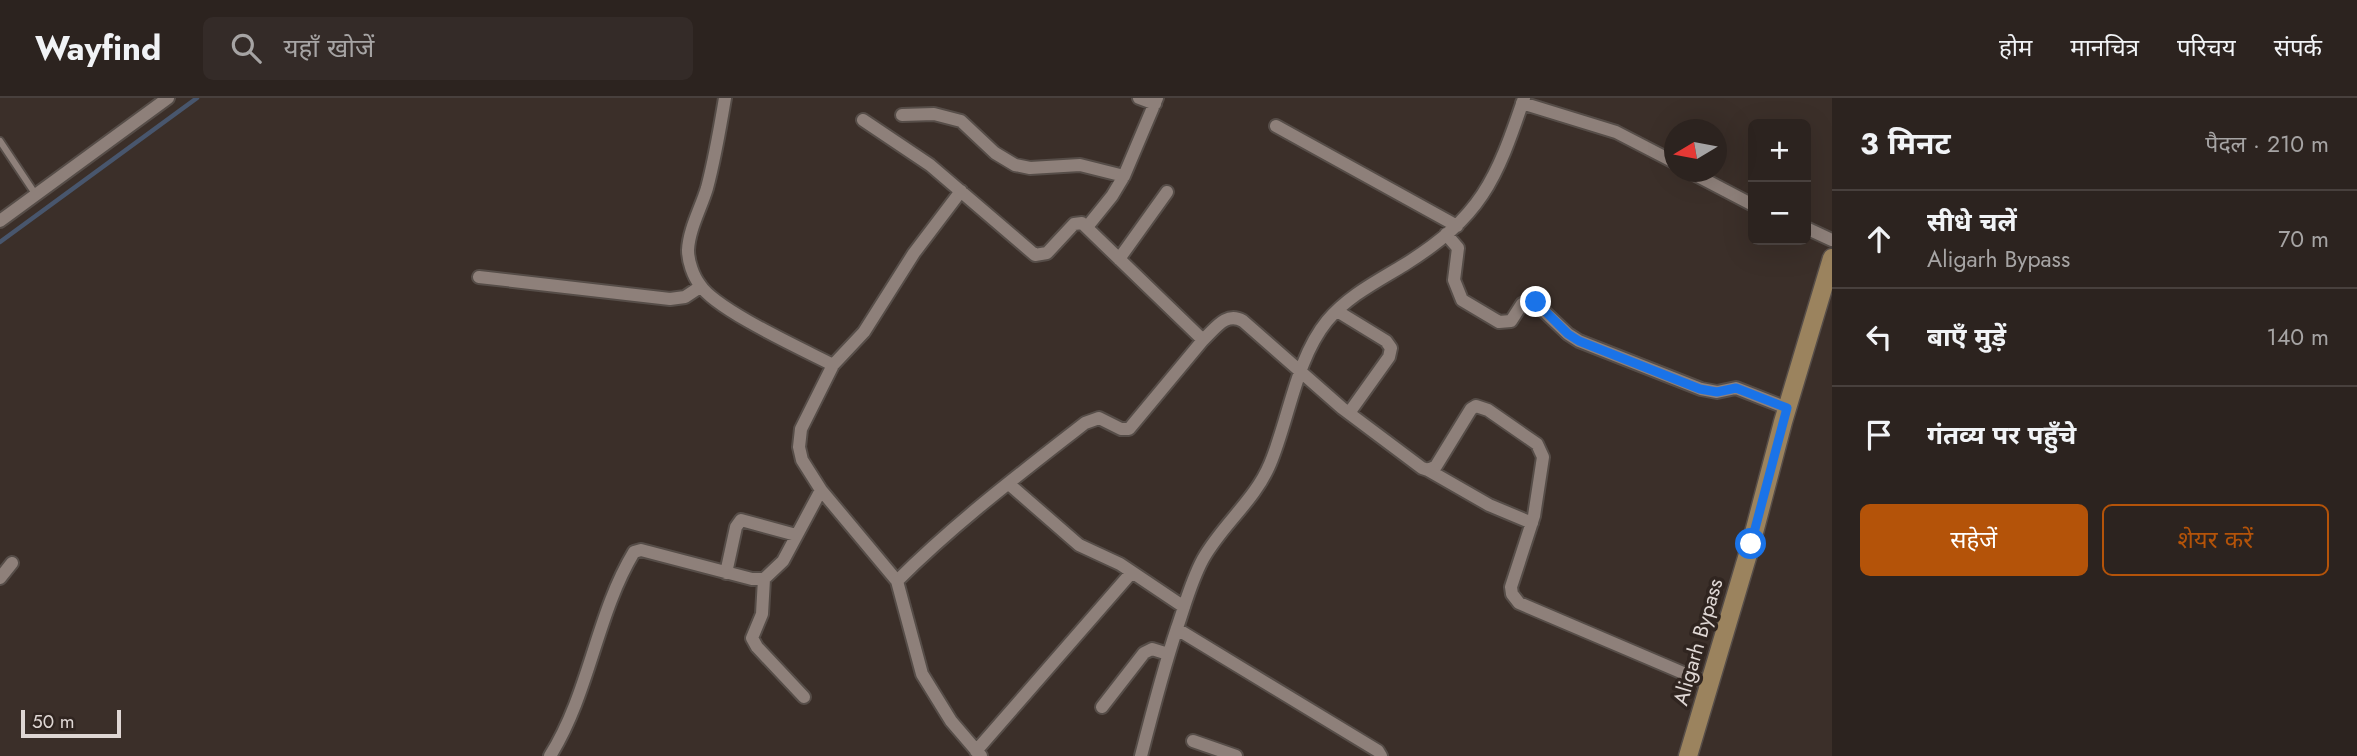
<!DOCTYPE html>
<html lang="hi">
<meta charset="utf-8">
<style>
body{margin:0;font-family:Jost,"Noto Sans Devanagari",sans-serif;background:#342b28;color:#f1f3f6}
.controls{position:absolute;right:21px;top:21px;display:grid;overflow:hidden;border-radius:10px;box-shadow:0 7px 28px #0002}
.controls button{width:63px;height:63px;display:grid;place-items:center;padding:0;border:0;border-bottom:2px solid #48403d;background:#2c231f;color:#f1f3f6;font:35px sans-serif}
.compass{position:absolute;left:1664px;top:21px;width:63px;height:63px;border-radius:50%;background:#2c231f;box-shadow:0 7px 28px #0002;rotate:260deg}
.scale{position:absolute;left:21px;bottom:18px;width:100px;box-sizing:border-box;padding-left:7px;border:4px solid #dfd7d4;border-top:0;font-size:19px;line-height:24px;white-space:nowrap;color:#dfd7d4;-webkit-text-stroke:5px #302520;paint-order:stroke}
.stop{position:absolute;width:21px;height:21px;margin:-16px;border:5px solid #1a73e8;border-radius:50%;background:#fff}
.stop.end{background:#1a73e8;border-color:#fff;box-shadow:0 2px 7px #0008}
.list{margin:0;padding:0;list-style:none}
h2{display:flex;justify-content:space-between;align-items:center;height:91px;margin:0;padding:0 28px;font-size:30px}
h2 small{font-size:23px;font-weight:400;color:#a6a4a4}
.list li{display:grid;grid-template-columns:46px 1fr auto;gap:21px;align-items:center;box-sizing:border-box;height:98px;padding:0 28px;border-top:2px solid #48403d}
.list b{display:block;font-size:26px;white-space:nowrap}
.list p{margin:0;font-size:23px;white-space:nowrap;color:#a6a4a4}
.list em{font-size:23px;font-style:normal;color:#a6a4a4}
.actions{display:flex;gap:14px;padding:21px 28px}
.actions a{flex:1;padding:16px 0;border:2px solid #b45309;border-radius:10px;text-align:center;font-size:24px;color:#b45309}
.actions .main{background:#b45309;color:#fff}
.icon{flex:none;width:38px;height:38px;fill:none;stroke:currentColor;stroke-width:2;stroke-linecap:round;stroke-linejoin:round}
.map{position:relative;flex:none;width:1832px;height:658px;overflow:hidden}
header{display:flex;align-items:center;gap:42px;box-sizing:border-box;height:98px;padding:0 35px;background:#2c231f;border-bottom:2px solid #48403d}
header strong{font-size:33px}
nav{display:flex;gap:38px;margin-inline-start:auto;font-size:24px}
.search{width:490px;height:63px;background:#342b28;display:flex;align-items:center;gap:18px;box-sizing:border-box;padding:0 24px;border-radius:10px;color:#a6a4a4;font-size:26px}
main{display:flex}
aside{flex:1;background:#2c231f}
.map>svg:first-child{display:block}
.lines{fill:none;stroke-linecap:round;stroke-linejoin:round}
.stream{stroke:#48566d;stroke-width:4.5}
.lane-casing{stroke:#564d48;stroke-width:10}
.street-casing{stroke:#564d48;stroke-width:16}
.secondary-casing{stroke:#564d48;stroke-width:21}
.lane{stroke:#8e807a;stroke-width:6}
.street{stroke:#8e807a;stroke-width:12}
.secondary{stroke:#9b835e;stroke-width:18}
.route{stroke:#1a73e8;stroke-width:9}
.labels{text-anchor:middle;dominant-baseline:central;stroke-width:7;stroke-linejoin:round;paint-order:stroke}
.street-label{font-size:21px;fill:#dfd7d4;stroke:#302520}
</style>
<header>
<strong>Wayfind</strong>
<div class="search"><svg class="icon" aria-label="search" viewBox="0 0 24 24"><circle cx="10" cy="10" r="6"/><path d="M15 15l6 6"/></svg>यहाँ खोजें</div>
<nav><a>होम</a><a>मानचित्र</a><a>परिचय</a><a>संपर्क</a></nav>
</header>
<main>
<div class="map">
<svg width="1832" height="658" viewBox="0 0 1832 658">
<rect width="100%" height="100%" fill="#3b2f29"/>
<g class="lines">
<!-- stream -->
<path class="stream" d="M0,144l197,-144"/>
<!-- lane casing -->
<g class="lane-casing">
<path id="lane" d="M0,43l36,54"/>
</g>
<!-- street casing -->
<g class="street-casing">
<path id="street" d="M725,0c-5,30 -10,60 -18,90 -6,20 -18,41 -19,62 0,11 5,26 12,35 16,25 104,65 133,80l-32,64 -2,18 3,13 19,30 76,91 25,93 29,47 30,35
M1139,0l16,6
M1522,5l94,29 58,30
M902,17l32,-1 27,7 34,32 20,12 15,3 50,-3 44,11
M863,22l67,45 105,90 12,-2 27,-29 8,-1 121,117c12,-11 23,-29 40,-19l99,87 80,60 6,2 8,-4 35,-57 5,-3 12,4 49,34 6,13 -9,59 -23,71 1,7 7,9 190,81
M1276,28l181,100
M1690,74l63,33
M0,123l168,-123
M1087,129l25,-31 12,-20 33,-78
M1806,130l26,12
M1446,136l12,14 -4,32 8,20 37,22 12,-1 11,-17 10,-4 36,34 11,7 122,48 16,3 19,-4 51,20
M1119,161l48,-67
M479,179l191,22 15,-2 15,-10
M1337,213l49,30 5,7 -2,9 -40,56
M833,267l31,-33 50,-79 47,-62
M1428,372l61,35 43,18
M1009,386l70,61 41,19 64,43
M726,475l10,-46 5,-7 55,15
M0,480l12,-15
M764,481l-2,35 -10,24 5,9 47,50
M897,483c58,-58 124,-108 188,-158l14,-5 22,11h8l74,-89
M1177,531l201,122 3,5
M1102,609l42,-54 8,-4 16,5
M1193,643l43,15
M976,653l156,-179
M550,658c40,-64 46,-141 84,-204l7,-2 111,29h12l19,-18 38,-71
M1141,658c11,-43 22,-86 36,-128 8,-23 14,-47 26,-69 19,-34 52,-59 67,-95 19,-45 26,-105 57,-143 21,-25 49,-39 77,-56 77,-48 92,-84 120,-167"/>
</g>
<!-- secondary casing -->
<g class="secondary-casing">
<path id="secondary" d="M1688,658l63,-212 32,-122 49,-164"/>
</g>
<!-- lane -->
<use href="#lane" class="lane"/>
<!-- street -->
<use href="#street" class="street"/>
<!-- secondary -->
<use href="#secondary" class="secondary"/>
</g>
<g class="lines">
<!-- route -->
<path class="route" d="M1536,204l32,32 11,7 121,48 17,3 19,-4 51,20 -36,136"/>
</g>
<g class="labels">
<!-- street labels -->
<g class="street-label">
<text transform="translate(1698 544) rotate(-74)">Aligarh Bypass</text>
</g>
</g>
</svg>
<div class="controls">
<button>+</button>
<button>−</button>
</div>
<svg class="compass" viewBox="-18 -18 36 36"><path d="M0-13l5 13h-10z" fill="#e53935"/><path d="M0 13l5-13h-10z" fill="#a6a4a4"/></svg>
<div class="scale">50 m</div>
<div class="stop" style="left:1751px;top:446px"></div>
<div class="stop end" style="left:1536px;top:204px"></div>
</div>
<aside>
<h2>3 मिनट<small>पैदल · 210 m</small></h2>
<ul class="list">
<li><svg class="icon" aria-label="ahead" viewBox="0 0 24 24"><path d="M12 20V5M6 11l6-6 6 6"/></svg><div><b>सीधे चलें</b><p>Aligarh Bypass</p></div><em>70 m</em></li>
<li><svg class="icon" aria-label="left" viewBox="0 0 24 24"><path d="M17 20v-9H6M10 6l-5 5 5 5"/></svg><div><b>बाएँ मुड़ें</b></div><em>140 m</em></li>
<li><svg class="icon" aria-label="arrive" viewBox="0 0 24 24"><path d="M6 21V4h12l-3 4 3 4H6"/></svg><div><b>गंतव्य पर पहुँचे</b></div></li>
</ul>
<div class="actions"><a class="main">सहेजें</a><a>शेयर करें</a></div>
</aside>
</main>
